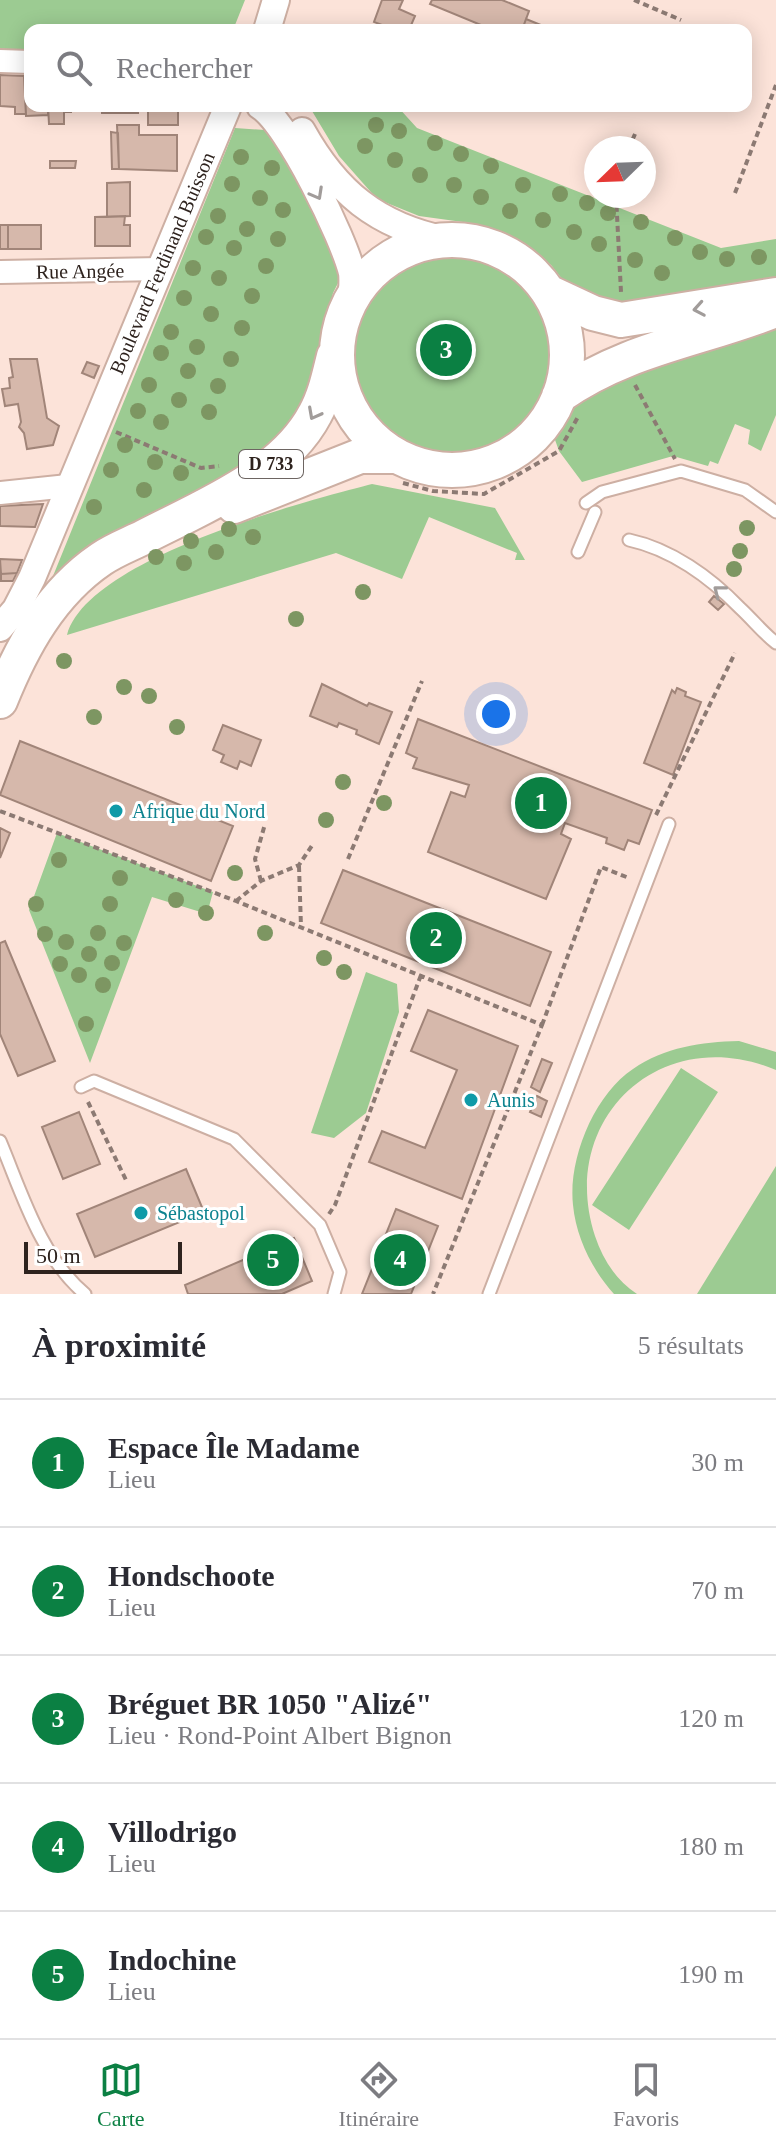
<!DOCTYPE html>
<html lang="fr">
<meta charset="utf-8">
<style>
body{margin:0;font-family:"Times New Roman",serif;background:#f7f7f7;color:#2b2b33}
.compass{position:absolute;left:584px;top:136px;width:72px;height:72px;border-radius:50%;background:#fff;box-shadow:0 4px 20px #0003;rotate:247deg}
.scale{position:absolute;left:24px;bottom:20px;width:158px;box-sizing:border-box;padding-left:8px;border:4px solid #2e231e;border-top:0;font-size:22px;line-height:28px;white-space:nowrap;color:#2e231e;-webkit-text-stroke:6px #fff;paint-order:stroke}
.you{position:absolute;left:496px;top:714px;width:28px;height:28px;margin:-20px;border:6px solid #fff;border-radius:50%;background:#1a73e8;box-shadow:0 0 0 12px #1a73e833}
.badge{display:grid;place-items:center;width:52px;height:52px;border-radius:50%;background:#0b8043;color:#fff;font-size:26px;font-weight:700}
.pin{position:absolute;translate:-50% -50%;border:4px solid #fff;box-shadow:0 2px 8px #0006}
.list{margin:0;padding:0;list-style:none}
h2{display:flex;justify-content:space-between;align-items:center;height:104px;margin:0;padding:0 32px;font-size:34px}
h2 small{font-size:26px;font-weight:400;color:#7c7c81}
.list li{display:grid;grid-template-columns:52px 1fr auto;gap:24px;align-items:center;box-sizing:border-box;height:128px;padding:0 32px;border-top:2px solid #e1e1e2}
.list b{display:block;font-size:30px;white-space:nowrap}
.list p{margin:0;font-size:26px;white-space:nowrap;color:#7c7c81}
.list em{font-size:26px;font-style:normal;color:#7c7c81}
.icon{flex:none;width:44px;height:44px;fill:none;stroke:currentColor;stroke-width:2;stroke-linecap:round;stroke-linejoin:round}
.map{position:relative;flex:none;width:776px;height:1294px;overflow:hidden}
.search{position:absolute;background:#fff;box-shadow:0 4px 20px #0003;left:24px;right:24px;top:24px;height:88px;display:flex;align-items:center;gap:20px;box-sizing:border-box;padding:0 28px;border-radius:16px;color:#7c7c81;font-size:30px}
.sheet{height:744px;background:#fff}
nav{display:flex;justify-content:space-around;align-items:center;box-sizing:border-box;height:112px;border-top:2px solid #e1e1e2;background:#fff;font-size:22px;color:#7c7c81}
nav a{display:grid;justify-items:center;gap:4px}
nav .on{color:#0b8043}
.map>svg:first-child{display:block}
.green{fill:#9ccb92}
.building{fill:#d6b8ab;stroke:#a18579;stroke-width:2}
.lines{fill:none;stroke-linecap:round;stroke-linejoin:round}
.service-casing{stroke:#cdafa3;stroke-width:15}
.minor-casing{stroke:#cdafa3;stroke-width:26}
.tertiary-casing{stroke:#cdafa3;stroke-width:30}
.primary-casing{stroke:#cdafa3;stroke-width:38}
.path{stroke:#8c7a73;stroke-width:4;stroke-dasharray:6 4;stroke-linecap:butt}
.service{stroke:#fff;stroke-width:11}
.minor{stroke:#fff;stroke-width:22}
.tertiary{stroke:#fff;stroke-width:26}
.primary{stroke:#fff;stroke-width:34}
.tree{fill:#7d9662}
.oneway{stroke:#a19c9a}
.culture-dot{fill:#0f9aa8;stroke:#fff;stroke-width:3}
.labels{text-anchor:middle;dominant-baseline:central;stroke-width:6;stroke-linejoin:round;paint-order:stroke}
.shield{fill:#fff;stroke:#6d6562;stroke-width:2}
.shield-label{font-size:18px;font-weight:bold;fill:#2e231e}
.street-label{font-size:20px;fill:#2e231e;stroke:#fff}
.culture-label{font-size:20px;fill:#0d838f;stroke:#fff;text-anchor:start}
</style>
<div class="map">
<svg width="776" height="1294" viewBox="0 0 776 1294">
<rect width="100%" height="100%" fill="#fce3d9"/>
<!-- green -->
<path class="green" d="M0,0h245l-12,30h-203v20l-30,-1z
M309,106h88l20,22 304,120 55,-9v81l-54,-22 -101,4 -26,-1 -22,-8 -22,-28 -34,-26 -47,-16 -51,-7 -42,-17 -38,-43z
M235,128l30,2c40,49 57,89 75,149l-7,14 -23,111 -48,52 -211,125z
M351 354a101 101 0 1 1 202 0a101 101 0 1 1-202 0Z
M776,327v88l-15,36 -13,-7 2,-14 -15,-6 -17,40 -8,-3 -2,5 -35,-10 -91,26 -23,-31 -5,-14 4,-21 24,-27z
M372,484l123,24 30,52h-10l2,-7 -88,-36 -27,62 -66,-26 -269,82c20,-76 235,-133 305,-151z
M57,833l156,59 -6,22 -55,-17 -62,166 -61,-153z
M366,972l31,12 2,28 -33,101 -32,25 -23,-5z
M739,1041l37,11v18c-116,-49 -219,50 -181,166 8,24 21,44 42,58h-23c-21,-23 -38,-56 -41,-89 -5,-46 21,-110 60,-136 32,-22 68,-27 106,-28z
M681,1068l37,24 -89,138 -37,-25z
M776,1166v128h-79z"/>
<!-- building -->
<path class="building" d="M382,0h21l-4,9 16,7 -6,14h-14l-21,-8z
M432,0h70l27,11 -7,19h-29l-63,-26z
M526,19l27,11h-31z
M0,75l24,1 2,38h-11v-7l-15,-1z
M24,76l6,1v29h18v9l-22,1z
M48,106h23v6h-7v12h-15z
M102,106h36v7h-36z
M148,106h30v19h-30z
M117,125h22v10h38v36l-58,-2z
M111,132l7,1 1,36h-7z
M50,161h26l-1,7h-25z
M130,182v34l-23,1v-34z
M125,216l-1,9h6v21h-35v-29z
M0,225h8v24h-8z
M8,225h33v24h-33z
M453,327l5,2 -4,14 3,3 -5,3 8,7 -10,-3 -1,3 4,4 -6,-1 -13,13 7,-22 -12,-7 -7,5 2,-9 7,-7v8l12,5z
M10,359h27l10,59 12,8 -6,19 -26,4 -3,-16 -5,-6 2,-5 -3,-18 -13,2 -3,-17 8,-1 -1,-10 4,-1z
M87,362l12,4 -5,12 -12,-5z
M43,504l-8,23 -35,-1v-20z
M0,559l22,1 -5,13 -16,1z
M17,573l-4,8h-12v-7z
M714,596l10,8 -6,6 -9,-8z
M322,684l45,22 2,-3 23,9 -13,32 -23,-10 1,-4 -18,-7 -2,4 -27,-11z
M677,688l9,4 -1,4 16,6 -28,73 -29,-12 28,-73 3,3z
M418,719l234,91 -13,34 -11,-4 -4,10 -18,-7 1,-5 -42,-15 -4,11 10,5 -25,60 -118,-47 23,-60 14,5 4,-12 -56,-17 4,-10 -11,-5z
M223,725l38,15 -10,26 -11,-5 -3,8 -16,-7 3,-7 -11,-5z
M20,741l213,85 -22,55 -211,-86z
M0,828l10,5 -10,25z
M343,870l208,82 -21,54 -209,-83z
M5,941l50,120 -37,15 -18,-42v-91z
M428,1010l90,36 -56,153 -93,-37 13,-31 43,17 32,-78 -46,-19z
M542,1059l10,4 -12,29 -9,-5z
M537,1096l10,5 -6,16 -11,-5z
M79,1112l21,52 -37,15 -21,-52z
M186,1169l18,43 -109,45 -18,-43z
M396,1209l42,17 -27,68h-49z
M294,1238l18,43 -30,13h-94l-3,-9z"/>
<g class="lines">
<!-- service casing -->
<g class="service-casing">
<path id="service" d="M586,503l16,-11 79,-21 64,19 31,22
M629,540c42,9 81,37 111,68 13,12 22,24 36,35
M578,552l17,-40
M81,1087l13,-6 140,58 86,86 20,47 -6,22
M0,1141c22,52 40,115 85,153
M489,1294l180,-470"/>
</g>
<!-- minor casing -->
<g class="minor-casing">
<path id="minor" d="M0,61l30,1
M0,272l160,-3
M0,493l68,-7"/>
</g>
<!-- tertiary casing -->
<g class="tertiary-casing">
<path id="tertiary" d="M267,30l9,-30
M260,106c28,17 84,133 92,167 1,7 0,17 0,24
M302,131c34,61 75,95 144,109
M0,628l16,-19 16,-31 196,-472"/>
</g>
<!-- primary casing -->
<g class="primary-casing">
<path id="primary" d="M337 355a115 115 0 1 1 230 0a115 115 0 1 1-230 0Z
M548,292l45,21 28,7 155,-25
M559,396c66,-47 140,-56 214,-85
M234,506l126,-50h36
M0,701c22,-55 51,-108 101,-142 13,-9 29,-15 43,-22 58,-30 139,-62 171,-123 10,-18 14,-38 19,-58"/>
</g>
<!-- path -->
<path class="path" d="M634,0l47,20
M629,148l6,-14
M735,193l41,-108
M616,196l5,96
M635,385l40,74
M116,432l85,36 18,-2
M403,483l30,8 51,3 75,-43 19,-34
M0,811l236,90 306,124 -109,269
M656,815l79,-162
M348,859l74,-178
M299,866l2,61
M261,881l-6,-22 10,-35
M236,901l25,-20 38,-16 14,-21
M542,1025l59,-158 28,11
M88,1102l39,80
M329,1214l6,-9 86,-230"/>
<!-- service -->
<use href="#service" class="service"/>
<!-- minor -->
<use href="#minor" class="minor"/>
<!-- tertiary -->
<use href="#tertiary" class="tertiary"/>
<!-- primary -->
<use href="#primary" class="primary"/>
</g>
<!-- trees -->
<g class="tree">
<circle cx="376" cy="125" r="8"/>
<circle cx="399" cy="131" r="8"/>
<circle cx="435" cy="143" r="8"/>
<circle cx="365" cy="146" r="8"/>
<circle cx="461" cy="154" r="8"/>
<circle cx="241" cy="157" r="8"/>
<circle cx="395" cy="160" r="8"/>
<circle cx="491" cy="166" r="8"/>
<circle cx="272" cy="168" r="8"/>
<circle cx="420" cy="175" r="8"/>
<circle cx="232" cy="184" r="8"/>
<circle cx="454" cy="185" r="8"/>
<circle cx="523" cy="185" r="8"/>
<circle cx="560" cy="194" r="8"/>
<circle cx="481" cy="197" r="8"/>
<circle cx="260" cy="198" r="8"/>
<circle cx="587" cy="203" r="8"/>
<circle cx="283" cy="210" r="8"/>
<circle cx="510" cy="211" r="8"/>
<circle cx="608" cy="213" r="8"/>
<circle cx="218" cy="216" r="8"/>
<circle cx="543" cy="220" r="8"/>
<circle cx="641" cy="222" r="8"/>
<circle cx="247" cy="229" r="8"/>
<circle cx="574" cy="232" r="8"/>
<circle cx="206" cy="237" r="8"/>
<circle cx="675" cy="238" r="8"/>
<circle cx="278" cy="239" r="8"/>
<circle cx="599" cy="244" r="8"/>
<circle cx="234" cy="248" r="8"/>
<circle cx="700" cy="252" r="8"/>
<circle cx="759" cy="257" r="8"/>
<circle cx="727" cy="259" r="8"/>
<circle cx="635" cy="260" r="8"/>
<circle cx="266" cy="266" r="8"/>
<circle cx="193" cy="268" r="8"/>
<circle cx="662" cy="273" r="8"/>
<circle cx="219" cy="278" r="8"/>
<circle cx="252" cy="296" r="8"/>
<circle cx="184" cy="298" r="8"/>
<circle cx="211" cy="314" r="8"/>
<circle cx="242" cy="328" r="8"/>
<circle cx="171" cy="332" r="8"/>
<circle cx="197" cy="347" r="8"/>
<circle cx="161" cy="353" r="8"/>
<circle cx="231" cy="359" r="8"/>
<circle cx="188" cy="371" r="8"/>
<circle cx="149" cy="385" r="8"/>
<circle cx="218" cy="386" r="8"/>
<circle cx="179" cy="400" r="8"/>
<circle cx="138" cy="411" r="8"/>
<circle cx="209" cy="412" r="8"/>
<circle cx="161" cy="422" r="8"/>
<circle cx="125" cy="445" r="8"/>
<circle cx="155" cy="462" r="8"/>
<circle cx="111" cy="470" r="8"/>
<circle cx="181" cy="473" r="8"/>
<circle cx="144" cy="490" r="8"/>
<circle cx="94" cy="507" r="8"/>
<circle cx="747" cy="528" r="8"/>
<circle cx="229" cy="529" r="8"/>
<circle cx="253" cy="537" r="8"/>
<circle cx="191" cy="541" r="8"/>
<circle cx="740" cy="551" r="8"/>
<circle cx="216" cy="552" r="8"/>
<circle cx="156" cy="557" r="8"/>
<circle cx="184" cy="563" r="8"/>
<circle cx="734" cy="569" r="8"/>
<circle cx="363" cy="592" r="8"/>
<circle cx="296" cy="619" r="8"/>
<circle cx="64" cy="661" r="8"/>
<circle cx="124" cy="687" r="8"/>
<circle cx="149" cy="696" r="8"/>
<circle cx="94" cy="717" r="8"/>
<circle cx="177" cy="727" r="8"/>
<circle cx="343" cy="782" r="8"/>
<circle cx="384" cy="803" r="8"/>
<circle cx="326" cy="820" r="8"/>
<circle cx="59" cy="860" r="8"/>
<circle cx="235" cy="873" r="8"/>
<circle cx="120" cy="878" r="8"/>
<circle cx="176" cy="900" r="8"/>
<circle cx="36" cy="904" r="8"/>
<circle cx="110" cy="904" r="8"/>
<circle cx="206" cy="913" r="8"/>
<circle cx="98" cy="933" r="8"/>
<circle cx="265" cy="933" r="8"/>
<circle cx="45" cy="934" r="8"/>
<circle cx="66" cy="942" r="8"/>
<circle cx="124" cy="943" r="8"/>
<circle cx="89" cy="954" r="8"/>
<circle cx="324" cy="958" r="8"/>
<circle cx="112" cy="963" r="8"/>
<circle cx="60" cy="964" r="8"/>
<circle cx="344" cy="972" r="8"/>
<circle cx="79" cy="975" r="8"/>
<circle cx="103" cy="985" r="8"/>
<circle cx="86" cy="1024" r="8"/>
</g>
<!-- one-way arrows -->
<defs><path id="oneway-chevron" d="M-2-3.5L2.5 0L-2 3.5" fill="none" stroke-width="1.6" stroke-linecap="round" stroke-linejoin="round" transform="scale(2)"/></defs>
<g class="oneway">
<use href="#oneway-chevron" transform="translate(317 194) rotate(61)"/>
<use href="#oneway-chevron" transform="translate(699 309) rotate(170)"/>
<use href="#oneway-chevron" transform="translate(314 414) rotate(118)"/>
<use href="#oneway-chevron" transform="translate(719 591) rotate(-142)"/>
</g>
<!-- markers -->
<g class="culture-dot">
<circle cx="116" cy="811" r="8"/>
<circle cx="471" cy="1100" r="8"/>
<circle cx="141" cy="1213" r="8"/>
</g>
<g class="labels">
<!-- shield labels -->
<rect class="shield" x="239" y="450" width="64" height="28" rx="6"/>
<g class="shield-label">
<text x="271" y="464">D 733</text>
</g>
<!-- street labels -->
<g class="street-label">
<text transform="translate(162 263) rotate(-67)">Boulevard Ferdinand Buisson</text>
<text transform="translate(80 271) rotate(-1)">Rue Angée</text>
</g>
<!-- culture labels -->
<g class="culture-label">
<text x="132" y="811">Afrique du Nord</text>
<text x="487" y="1100">Aunis</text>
<text x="157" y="1213">Sébastopol</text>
</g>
</g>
</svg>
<svg class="compass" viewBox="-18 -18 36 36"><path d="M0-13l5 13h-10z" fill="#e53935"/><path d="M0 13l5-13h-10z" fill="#7c7c81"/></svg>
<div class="scale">50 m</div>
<div class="you"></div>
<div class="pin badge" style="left:541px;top:803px">1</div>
<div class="pin badge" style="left:436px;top:938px">2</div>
<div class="pin badge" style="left:446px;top:350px">3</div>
<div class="pin badge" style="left:400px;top:1260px">4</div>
<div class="pin badge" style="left:273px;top:1260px">5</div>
<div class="search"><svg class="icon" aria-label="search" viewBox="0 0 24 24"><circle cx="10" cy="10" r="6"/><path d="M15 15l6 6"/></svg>Rechercher</div>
</div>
<section class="sheet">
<h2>À proximité<small>5 résultats</small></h2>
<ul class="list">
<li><span class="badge">1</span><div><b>Espace Île Madame</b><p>Lieu</p></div><em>30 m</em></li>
<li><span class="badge">2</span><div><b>Hondschoote</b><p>Lieu</p></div><em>70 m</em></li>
<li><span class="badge">3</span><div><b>Bréguet BR 1050 &quot;Alizé&quot;</b><p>Lieu · Rond-Point Albert Bignon</p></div><em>120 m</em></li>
<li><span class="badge">4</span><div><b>Villodrigo</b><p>Lieu</p></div><em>180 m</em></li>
<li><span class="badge">5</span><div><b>Indochine</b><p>Lieu</p></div><em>190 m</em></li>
</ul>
</section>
<nav>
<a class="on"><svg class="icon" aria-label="map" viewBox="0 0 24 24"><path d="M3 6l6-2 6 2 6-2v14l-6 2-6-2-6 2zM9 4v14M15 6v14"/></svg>Carte</a>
<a><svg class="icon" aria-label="directions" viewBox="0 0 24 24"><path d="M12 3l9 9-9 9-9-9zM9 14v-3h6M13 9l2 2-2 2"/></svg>Itinéraire</a>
<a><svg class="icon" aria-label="saved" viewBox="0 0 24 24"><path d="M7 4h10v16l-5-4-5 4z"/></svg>Favoris</a>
</nav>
